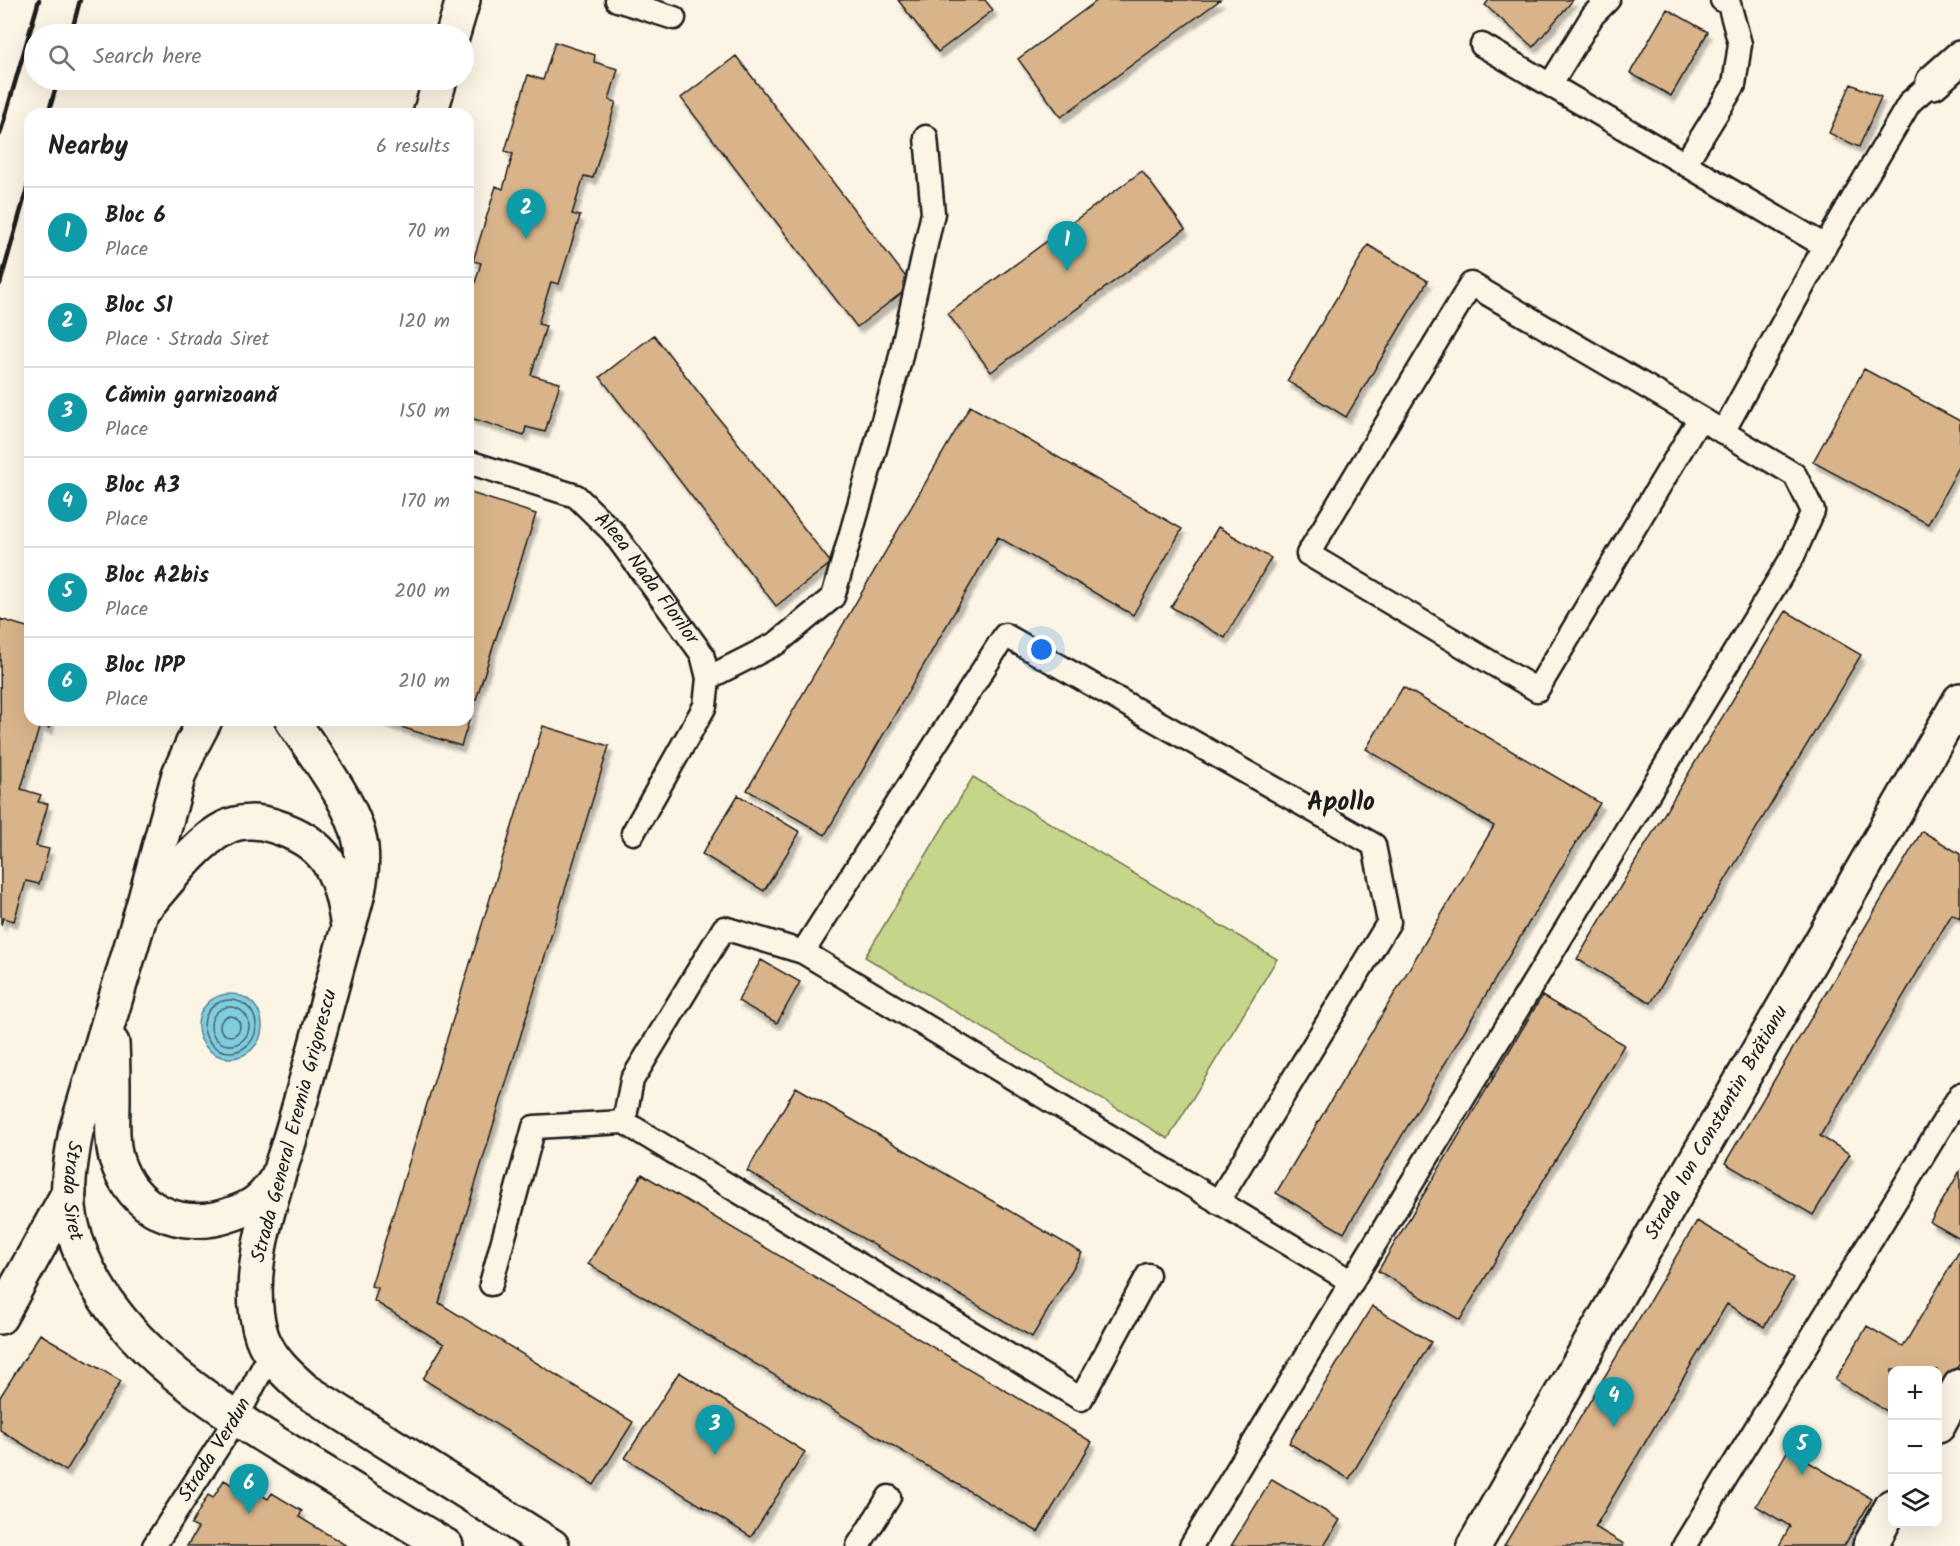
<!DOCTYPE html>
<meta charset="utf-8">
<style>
body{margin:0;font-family:Kalam,sans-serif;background:#f6f6f6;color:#202124}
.controls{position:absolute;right:18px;bottom:18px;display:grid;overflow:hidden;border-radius:12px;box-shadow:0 6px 24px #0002}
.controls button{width:54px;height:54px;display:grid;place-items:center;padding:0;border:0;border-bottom:2px solid #e0e0e0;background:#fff;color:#202124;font:30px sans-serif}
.you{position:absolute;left:1042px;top:650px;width:21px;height:21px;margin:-15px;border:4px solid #fff;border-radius:50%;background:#1a73e8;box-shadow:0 0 0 9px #1a73e833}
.badge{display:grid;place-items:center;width:39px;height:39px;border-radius:50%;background:#0f766e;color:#fff;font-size:20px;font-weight:700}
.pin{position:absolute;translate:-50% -50px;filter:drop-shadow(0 2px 3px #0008)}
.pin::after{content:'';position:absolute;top:32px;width:21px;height:18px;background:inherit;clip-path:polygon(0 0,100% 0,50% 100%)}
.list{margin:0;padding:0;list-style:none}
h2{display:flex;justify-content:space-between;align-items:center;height:78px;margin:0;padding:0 24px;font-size:26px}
h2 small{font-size:20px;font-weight:400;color:#757577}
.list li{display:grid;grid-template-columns:39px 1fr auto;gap:18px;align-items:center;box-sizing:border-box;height:90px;padding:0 24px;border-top:2px solid #e0e0e0}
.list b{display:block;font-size:22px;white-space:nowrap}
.list p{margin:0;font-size:20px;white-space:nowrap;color:#757577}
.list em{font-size:20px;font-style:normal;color:#757577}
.icon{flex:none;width:33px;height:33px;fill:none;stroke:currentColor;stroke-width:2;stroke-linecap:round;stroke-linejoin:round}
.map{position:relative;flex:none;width:1960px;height:1546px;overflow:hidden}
.search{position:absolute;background:#fff;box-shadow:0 6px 24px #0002;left:24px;top:24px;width:450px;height:66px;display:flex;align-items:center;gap:15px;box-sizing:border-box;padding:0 21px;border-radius:33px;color:#757577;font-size:22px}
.panel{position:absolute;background:#fff;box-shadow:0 6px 24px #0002;left:24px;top:108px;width:450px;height:618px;border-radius:18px}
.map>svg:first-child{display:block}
.green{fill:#c5d589;stroke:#707852;stroke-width:1.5}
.water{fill:#81cde0;stroke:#598692;stroke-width:1.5}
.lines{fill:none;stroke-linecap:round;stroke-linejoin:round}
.shore{stroke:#44636a;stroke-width:1.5}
.building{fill:#d9b48a;stroke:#1c1c1c;stroke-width:1.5;filter:url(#shadow)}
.service-casing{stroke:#1c1c1c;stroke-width:27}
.minor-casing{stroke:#1c1c1c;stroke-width:38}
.tertiary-casing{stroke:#1c1c1c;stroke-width:38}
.service{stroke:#fcf5e5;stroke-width:22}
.minor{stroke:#fcf5e5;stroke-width:33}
.tertiary{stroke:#fcf5e5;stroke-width:33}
.rail{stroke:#1c1c1c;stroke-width:4.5}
.labels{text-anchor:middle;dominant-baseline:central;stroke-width:4.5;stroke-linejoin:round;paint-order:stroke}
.street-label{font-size:20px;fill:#1c1c1c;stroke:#fcf5e5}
.district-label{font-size:26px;font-weight:bold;fill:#1c1c1c;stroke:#fcf5e5}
</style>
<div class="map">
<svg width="1960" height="1546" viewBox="0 0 1960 1546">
<defs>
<filter id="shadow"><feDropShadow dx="3.5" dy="6" stdDeviation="1.5" flood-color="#0004"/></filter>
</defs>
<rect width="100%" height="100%" fill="#fcf5e5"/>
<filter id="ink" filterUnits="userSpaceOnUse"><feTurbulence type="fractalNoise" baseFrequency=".0167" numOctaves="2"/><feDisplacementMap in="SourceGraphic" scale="12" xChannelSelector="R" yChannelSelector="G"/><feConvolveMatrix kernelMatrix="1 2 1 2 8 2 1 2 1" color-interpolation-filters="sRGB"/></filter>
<g filter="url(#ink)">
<!-- green -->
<path class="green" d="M973,777l304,182 -109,180 -303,-182z"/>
<!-- water -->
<path class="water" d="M198 1026a32 32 0 1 1 64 0a32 32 0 1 1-64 0Z"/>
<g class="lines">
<!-- shore -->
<path class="shore" d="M204 1026a26 26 0 1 1 52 0a26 26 0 1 1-52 0Z
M211 1026a19 19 0 1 1 38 0a19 19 0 1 1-38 0Z
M220 1026a10 10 0 1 1 20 0a10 10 0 1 1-20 0Z"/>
</g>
<!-- building -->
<path class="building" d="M898,0h87l8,10 -55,42z
M1098,0h122l-159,117 -43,-58z
M1489,0h84l-40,47 -48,-42z
M1667,9l41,23 -37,64 -41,-23z
M555,42l40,13 -1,7 24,7 -9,31 7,2 -23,76 -9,-2 -12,38 8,2 -21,68 -8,-2 -13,42 8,2 -15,49 29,8 -15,49 -19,-5 -2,8 -56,-18v-118h2l11,-36 -8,-2 23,-75 7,3 10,-35 -8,-3 23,-76 15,5z
M736,56l176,229 -55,42 -176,-229z
M1851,84l30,13 -22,50 -30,-14z
M1142,171l43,58 -194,143 -43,-58z
M1368,245l60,36 -82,136 -59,-36z
M654,335l177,228 -55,43 -176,-229z
M1864,369l96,52v44l-32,59 -115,-62z
M970,406l212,123 -49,86 -135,-78 -173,298 -78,-45z
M468,492l68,22 -75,232 -82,-26h89z
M1218,527l53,31 -46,80 -54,-31z
M1786,611l75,44 -210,348 -74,-44z
M0,619l30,9v92h21l-2,8 -9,-3 -19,64 20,6 -3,7 10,2 -12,42 13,3 -10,35 -13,-3 -12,40 -11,-3 -2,7z
M1403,687l197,116 -256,430 -68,-40 218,-367 -128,-77z
M543,726l66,20 -170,557 194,119 -39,63 -171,-106 21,-35 -70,-43 4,-13 -7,-2z
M738,795l62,37 -36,59 -62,-37z
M1922,831l38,23v65l-8,-5 -132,222 30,18 -37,61 -88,-52z
M761,960l39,22 -23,41 -39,-22z
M1542,996l82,49 -164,275 -82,-49z
M796,1087l286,166 -50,84 -285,-166z
M1960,1171v68l-30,-17z
M642,1174l450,268 -54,90 -450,-268z
M1697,1221l96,57 -29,49 -37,-23 -132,223 29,17 -1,2h-119z
M1960,1250v112l-22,38v-30h-46v44l-57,-34 32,-54 36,21z
M1372,1306l59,36 -82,137 -60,-36z
M40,1334l81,47 -55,90 -66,-41v-33z
M679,1372l126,80 -54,85 -126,-79z
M1788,1450l84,49 -28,47h-65l11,-20 -34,-20z
M1272,1479l68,41 -16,26h-93z
M224,1480l26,16 4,-6 14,9 4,-6 30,18 -3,6 48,29h-160l11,-18 -7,-3 17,-30 5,3z"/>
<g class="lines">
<!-- service casing -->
<g class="service-casing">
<g id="service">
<path d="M617,0l57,18"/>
<path d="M1482,45l343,201 -102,186 -23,-14 -229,-134 -163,270 229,136 163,-272"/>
<path d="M1550,85l43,-70 15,-15"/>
<path d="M1685,164l49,-79 6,-41 -11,-40 -7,-4"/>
<path d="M1825,246l85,-144 23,-20"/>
<path id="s1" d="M468,462l108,34 37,36 89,122 6,24 -3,28 -72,127"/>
<path d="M708,678l69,-35 56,-46 66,-233 34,-151 -7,-76"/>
<path d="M803,952l202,-317 369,210 15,77 -171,280"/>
<path d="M624,1122l8,-42 92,-152 79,24 549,330"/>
<path d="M491,1284l43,-157 90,-5 457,277 67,-124"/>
<path id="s2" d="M154,1546l82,-127 35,-67"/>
<path d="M858,1546l31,-49"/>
<path d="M1191,1546l602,-990 20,-45 -18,-36 -72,-43"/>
<path d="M1684,1546l276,-451"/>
</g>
</g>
<!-- minor casing -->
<g class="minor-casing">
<g id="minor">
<path d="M1933,82l27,-24"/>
<path d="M0,1317l69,-125"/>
<path d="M1938,1426l22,-40"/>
<path id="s3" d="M1474,1546l486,-846"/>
<path d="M1870,1546l22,-40"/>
</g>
</g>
<!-- tertiary casing -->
<g class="tertiary-casing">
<g id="tertiary">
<path d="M453,34l10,-34"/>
<path d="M430,114l10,-34"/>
<path id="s4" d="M205,720l-12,23 -14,31 -37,136 -66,221c-5,29 -11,60 -5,90 25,116 145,186 239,243 45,27 90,55 136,82"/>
<path d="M292,720c23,36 63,84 69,127 4,35 -10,70 -19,102 -16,59 -32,117 -48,176 -18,63 -54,147 -32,212 8,22 26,38 43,53l247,156"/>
<path d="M147,905c21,-24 50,-63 78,-77 14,-8 34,-7 49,-2 52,16 65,44 73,95"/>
<path d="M112,1043c1,19 1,37 1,55 0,19 -2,41 3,60 16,52 65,75 116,56 9,-3 21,-8 28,-15 7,-6 12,-14 17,-21"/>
</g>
</g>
<!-- service -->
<use href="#service" class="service"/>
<!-- minor -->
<use href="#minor" class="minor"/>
<!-- tertiary -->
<use href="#tertiary" class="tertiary"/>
<!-- rail -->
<path class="rail" d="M71,34l9,-34
M48,114l10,-34
M0,134l39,-134
M0,284l30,-106"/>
</g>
</g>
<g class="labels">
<!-- street labels -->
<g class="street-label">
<text stroke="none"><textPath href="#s1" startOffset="222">Aleea Nada Florilor</textPath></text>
<text stroke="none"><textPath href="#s3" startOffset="488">Strada Ion Constantin Brătianu</textPath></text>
<text transform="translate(295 1126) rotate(-75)">Strada General Eremia Grigorescu</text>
<text stroke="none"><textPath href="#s4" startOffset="492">Strada Siret</textPath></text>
<text stroke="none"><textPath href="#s2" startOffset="114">Strada Verdun</textPath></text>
</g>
<!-- district labels -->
<g class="district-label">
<text x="1341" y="803">Apollo</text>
</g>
</g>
</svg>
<div class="controls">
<button>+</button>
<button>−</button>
<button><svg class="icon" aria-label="layers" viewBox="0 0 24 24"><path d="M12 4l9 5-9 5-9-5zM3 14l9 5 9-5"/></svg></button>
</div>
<div class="you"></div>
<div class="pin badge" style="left:1067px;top:271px;background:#0f9aa8">1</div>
<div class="pin badge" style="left:526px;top:239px;background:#0f9aa8">2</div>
<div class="pin badge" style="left:715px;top:1455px;background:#0f9aa8">3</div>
<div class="pin badge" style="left:1614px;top:1427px;background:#0f9aa8">4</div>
<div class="pin badge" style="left:1802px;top:1475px;background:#0f9aa8">5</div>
<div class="pin badge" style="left:249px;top:1514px;background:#0f9aa8">6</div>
<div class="search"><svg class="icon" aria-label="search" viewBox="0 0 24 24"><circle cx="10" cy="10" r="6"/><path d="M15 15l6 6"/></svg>Search here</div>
<section class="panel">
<h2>Nearby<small>6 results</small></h2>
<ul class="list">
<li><span class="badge" style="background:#0f9aa8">1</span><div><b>Bloc 6</b><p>Place</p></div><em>70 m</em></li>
<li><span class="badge" style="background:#0f9aa8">2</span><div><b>Bloc S1</b><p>Place · Strada Siret</p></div><em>120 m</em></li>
<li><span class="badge" style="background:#0f9aa8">3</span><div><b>Cămin garnizoană</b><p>Place</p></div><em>150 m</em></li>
<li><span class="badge" style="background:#0f9aa8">4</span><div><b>Bloc A3</b><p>Place</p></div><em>170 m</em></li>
<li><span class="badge" style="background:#0f9aa8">5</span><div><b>Bloc A2bis</b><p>Place</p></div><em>200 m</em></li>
<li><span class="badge" style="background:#0f9aa8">6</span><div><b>Bloc 1PP</b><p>Place</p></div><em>210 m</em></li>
</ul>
</section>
</div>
